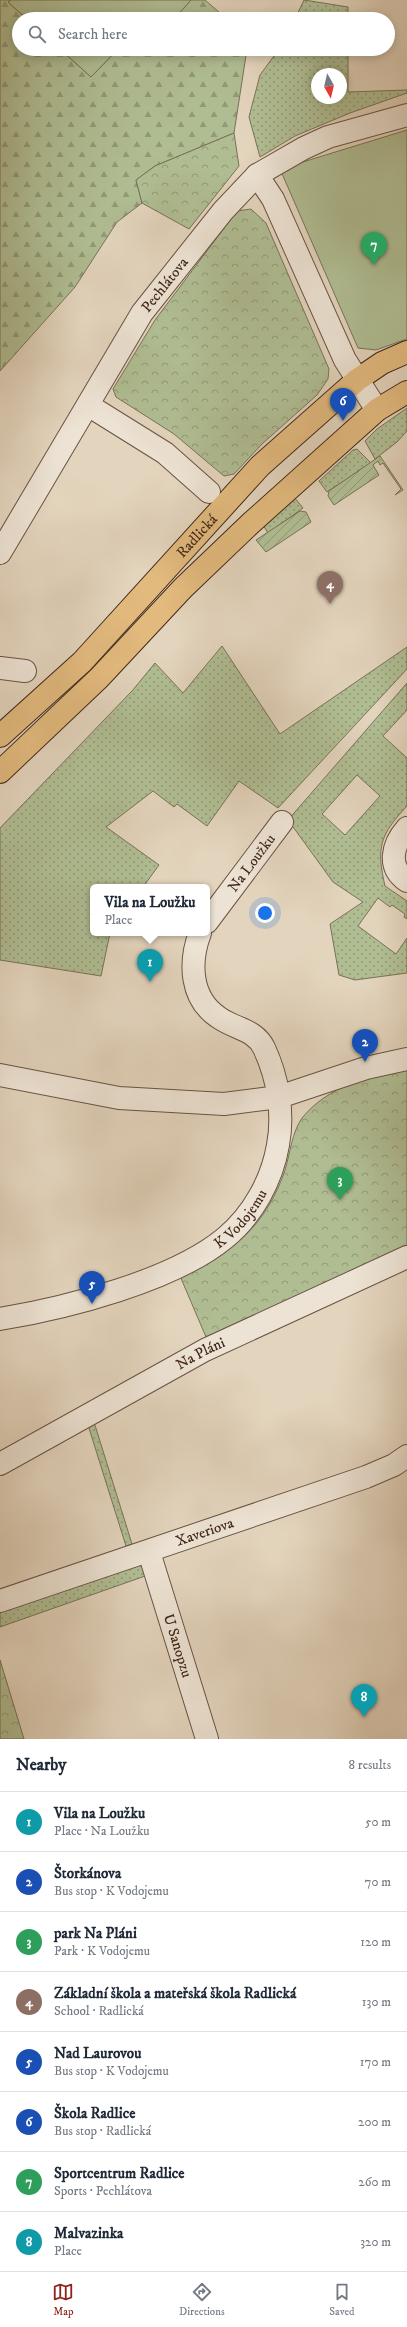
<!DOCTYPE html>
<meta charset="utf-8">
<style>
body{margin:0;font-family:"IM FELL DW Pica",serif;background:#f2f2f3;color:#1f2937}
.compass{position:absolute;left:311px;top:68px;width:36px;height:36px;border-radius:50%;background:#fff;box-shadow:0 2px 10px #0003;rotate:172deg}
.you{position:absolute;left:265px;top:913px;width:14px;height:14px;margin:-10px;border:3px solid #fff;border-radius:50%;background:#1a73e8;box-shadow:0 0 0 6px #1a73e833}
.badge{display:grid;place-items:center;width:26px;height:26px;border-radius:50%;background:#8f2418;color:#fff;font-size:13px;font-weight:700}
.pin{position:absolute;translate:-50% -33px;filter:drop-shadow(0 1px 2px #0008)}
.pin::after{content:'';position:absolute;top:21px;width:14px;height:12px;background:inherit;clip-path:polygon(0 0,100% 0,50% 100%)}
.popup{position:absolute;left:90px;top:884px;width:120px;height:52px;box-sizing:border-box;display:grid;place-content:center;border-radius:6px;background:#fff;filter:drop-shadow(0 1px 3px #0005);font-size:13px;white-space:nowrap;color:#747a83}
.popup b{font-size:15px;color:#1f2937}
.popup::after{content:'';position:absolute;left:50%;top:100%;margin-left:-8px;border:8px solid transparent;border-top-color:#fff}
.list{margin:0;padding:0;list-style:none}
h2{display:flex;justify-content:space-between;align-items:center;height:52px;margin:0;padding:0 16px;font-size:17px}
h2 small{font-size:13px;font-weight:400;color:#747a83}
.list li{display:grid;grid-template-columns:26px 1fr auto;gap:12px;align-items:center;box-sizing:border-box;height:60px;padding:0 16px;border-top:1px solid #e0e1e3}
.list b{display:block;font-size:15px;white-space:nowrap}
.list p{margin:0;font-size:13px;white-space:nowrap;color:#747a83}
.list em{font-size:13px;font-style:normal;color:#747a83}
.icon{flex:none;width:22px;height:22px;fill:none;stroke:currentColor;stroke-width:2;stroke-linecap:round;stroke-linejoin:round}
.map{position:relative;flex:none;width:407px;height:1739px;overflow:hidden}
.search{position:absolute;background:#fff;box-shadow:0 2px 10px #0003;left:12px;right:12px;top:12px;height:44px;display:flex;align-items:center;gap:10px;box-sizing:border-box;padding:0 14px;border-radius:22px;color:#747a83;font-size:15px}
.sheet{height:532px;background:#fff}
nav{display:flex;justify-content:space-around;align-items:center;box-sizing:border-box;height:56px;border-top:1px solid #e0e1e3;background:#fff;font-size:11px;color:#747a83}
nav a{display:grid;justify-items:center;gap:2px}
nav .on{color:#8f2418}
.map>svg:first-child{display:block}
.grass{fill:url(#grass-dots);stroke:#797257;fill-rule:evenodd}
.forest{fill:url(#forest-firs);stroke:#797257}
.park{fill:url(#park-crowns);stroke:#797257}
.garden{fill:url(#garden-furrows);stroke:#797257}
.pitch{fill:#b0bd93;stroke:#797257}
.lines{fill:none;stroke-linecap:round;stroke-linejoin:round}
.minor-casing{stroke:#6a5344;stroke-width:24}
.major-casing{stroke:#42281b;stroke-width:24}
.minor{stroke:#ede3d4;stroke-width:22}
.major{stroke:#e2ba7e;stroke-width:22}
.labels{text-anchor:middle;dominant-baseline:central;stroke-width:4;stroke-linejoin:round;paint-order:stroke}
.street-label{font-size:15px;fill:#42281b;stroke:#ede3d4}
</style>
<div class="map">
<svg width="407" height="1739" viewBox="0 0 407 1739">
<defs>
<pattern id="grass-dots" width="8" height="8" patternUnits="userSpaceOnUse"><rect width="8" height="8" fill="#b0bd93"/><path d="M2 2h.1M6 6h.1" fill="none" stroke="#919a77" stroke-width="1.8" stroke-linecap="round"/></pattern>
<pattern id="forest-firs" width="22" height="20" patternUnits="userSpaceOnUse"><rect width="22" height="20" fill="#b0bd93"/><path d="M5 1l3.5 6h-7zM16 11l3.5 6h-7z" fill="#919a77"/></pattern>
<pattern id="park-crowns" width="20" height="18" patternUnits="userSpaceOnUse"><rect width="20" height="18" fill="#b0bd93"/><path d="M2 6a3 3 0 1 1 6 0M12 15a3 3 0 1 1 6 0" fill="none" stroke="#919a77"/></pattern>
<pattern id="garden-furrows" width="10" height="10" patternUnits="userSpaceOnUse"><rect width="10" height="10" fill="#b0bd93"/><path d="M-1 1l2-2M0 10L10 0M9 11l2-2" fill="none" stroke="#919a77"/></pattern>
</defs>
<rect width="100%" height="100%" fill="#e3d4bd"/>
<filter id="stains"><feTurbulence type="fractalNoise" baseFrequency=".005" numOctaves="4"/><feColorMatrix values="0 0 0 0 .2 0 0 0 0 .09 0 0 0 0 .02 0 0 0 .5 -.17"/></filter>
<radialGradient id="worn" r=".72"><stop offset=".6" stop-color="#630" stop-opacity="0"/><stop offset="1" stop-color="#630" stop-opacity=".3"/></radialGradient>
<!-- grass -->
<path class="grass" d="M304,0l44,7v12h-53z
M279,49h69v43l59,-2v3l-57,20 -55,23 -35,21 -11,-40 11,-42zM317,74h24v24h-24z
M407,408v23l-10,11 -22,17 -10,-18 12,-12z
M357,449l14,14 -44,29 -8,-11 34,-31z
M294,497l9,11 -35,25 -5,-8z
M222,646l58,88 127,-87v22l-129,139 -39,-27 -32,45 -30,-22 -3,3 -21,-16 -47,36 53,38 -16,22h-50v46h17l-9,43 -101,-16v-132l132,-137 23,-28 28,30z
M407,683v27l-24,26 24,22v48c-27,29 -31,41 -22,80l22,15v18l-3,-2 1,-3 -13,-9 -2,2 -12,-9 -20,28 38,28 11,-16v35l-52,7 -16,-5 -9,-51 33,-22 -30,-20 -45,-62zM357,775l23,21 -35,39 -23,-21z
M94,1422l38,122 -6,2 -38,-121z
M136,1564l7,3 5,8 -148,52v-17z"/>
<!-- forest -->
<path class="forest" d="M0,0h10l-1,3 18,16h-8v30h41l31,28 27,-28h129l-13,84 -79,33 -19,14 6,23 -25,19 -42,65 -75,84z
M191,0h14l22,19h-53z"/>
<!-- park -->
<path class="park" d="M234,133l5,33 -50,63 -47,-26 -6,-23 19,-14z
M251,209l15,14 63,146 -1,10 -11,16 -55,49 -28,30 -10,2 -50,-42 -58,-37 -3,-8 42,-69 82,-109z
M407,1069v177l-201,91 -26,-61c52,-21 87,-52 105,-106 5,-16 7,-38 17,-52 26,-32 67,-42 105,-49z
M0,1660l24,79h-24z"/>
<!-- garden -->
<path class="garden" d="M380,456l23,34 -8,5 6,-6 -18,-26 -3,2 -2,-4 -5,4 6,10 -45,30 -6,-9 1,-5z
M300,511l6,1 5,10 -45,30 -10,-12z"/>
<!-- pitch -->
<path class="pitch" d="M11,0h180l-17,19h-147l-19,-17z
M60,49h58l-27,28z
M407,130v209l-31,11 -18,-2 -78,-179z"/>
<g class="lines">
<!-- minor casing -->
<g class="minor-casing">
<g id="minor">
<path d="M257,175l16,24 72,161 32,50"/>
<path d="M88,405l77,48 44,39"/>
<path id="s1" d="M0,553l142,-240 81,-102 34,-36 47,-27 24,-11 79,-22"/>
<path d="M0,668l25,3"/>
<path d="M407,828c-15,17 -20,39 0,53"/>
<path id="s2" d="M207,922l75,-100"/>
<path d="M0,1075l119,23 105,6 55,-7 87,-29 41,-9"/>
<path id="s3" d="M0,1319c66,-11 173,-38 225,-81 28,-23 47,-58 53,-93 6,-32 0,-67 -14,-97 -9,-19 -30,-19 -46,-31 -28,-19 -29,-55 -18,-84"/>
<path id="s4" d="M0,1464l205,-114 202,-93"/>
<path id="s5" d="M149,1552l58,187"/>
<path id="s6" d="M0,1601l366,-124 28,-12 13,-9"/>
</g>
</g>
<!-- major casing -->
<g class="major-casing">
<g id="major">
<path id="s7" d="M0,736l82,-74 178,-196 97,-86 25,-17 25,-11"/>
<path d="M0,772l99,-94 84,-90 68,-65 126,-113 30,-18"/>
</g>
</g>
<!-- minor -->
<use href="#minor" class="minor"/>
<!-- major -->
<use href="#major" class="major"/>
</g>
<g class="labels">
<!-- street labels -->
<g class="street-label">
<text stroke="none"><textPath href="#s1" startOffset="315">Pechlátova</textPath></text>
<text stroke="none"><textPath href="#s7" startOffset="281">Radlická</textPath></text>
<text stroke="none"><textPath href="#s2" startOffset="74">Na Loužku</textPath></text>
<text stroke="none"><textPath href="#s3" startOffset="266">K Vodojemu</textPath></text>
<text stroke="none"><textPath href="#s4" startOffset="229">Na Pláni</textPath></text>
<text stroke="none"><textPath href="#s6" startOffset="216">Xaveriova</textPath></text>
<text stroke="none"><textPath href="#s5" startOffset="98">U Sanopzu</textPath></text>
</g>
</g>
<rect width="100%" height="100%" filter="url(#stains)"/>
<rect width="100%" height="100%" fill="url(#worn)"/>
</svg>
<svg class="compass" viewBox="-18 -18 36 36"><path d="M0-13l5 13h-10z" fill="#e53935"/><path d="M0 13l5-13h-10z" fill="#747a83"/></svg>
<div class="you"></div>
<div class="pin badge" style="left:150px;top:982px;background:#0f9aa8">1</div>
<div class="popup"><b>Vila na Loužku</b>Place</div>
<div class="pin badge" style="left:365px;top:1062px;background:#1a4fb4">2</div>
<div class="pin badge" style="left:340px;top:1200px;background:#2e9e5b">3</div>
<div class="pin badge" style="left:330px;top:604px;background:#8d6e63">4</div>
<div class="pin badge" style="left:92px;top:1304px;background:#1a4fb4">5</div>
<div class="pin badge" style="left:343px;top:421px;background:#1a4fb4">6</div>
<div class="pin badge" style="left:374px;top:265px;background:#2e9e5b">7</div>
<div class="pin badge" style="left:364px;top:1717px;background:#0f9aa8">8</div>
<div class="search"><svg class="icon" aria-label="search" viewBox="0 0 24 24"><circle cx="10" cy="10" r="6"/><path d="M15 15l6 6"/></svg>Search here</div>
</div>
<section class="sheet">
<h2>Nearby<small>8 results</small></h2>
<ul class="list">
<li><span class="badge" style="background:#0f9aa8">1</span><div><b>Vila na Loužku</b><p>Place · Na Loužku</p></div><em>50 m</em></li>
<li><span class="badge" style="background:#1a4fb4">2</span><div><b>Štorkánova</b><p>Bus stop · K Vodojemu</p></div><em>70 m</em></li>
<li><span class="badge" style="background:#2e9e5b">3</span><div><b>park Na Pláni</b><p>Park · K Vodojemu</p></div><em>120 m</em></li>
<li><span class="badge" style="background:#8d6e63">4</span><div><b>Základní škola a mateřská škola Radlická</b><p>School · Radlická</p></div><em>130 m</em></li>
<li><span class="badge" style="background:#1a4fb4">5</span><div><b>Nad Laurovou</b><p>Bus stop · K Vodojemu</p></div><em>170 m</em></li>
<li><span class="badge" style="background:#1a4fb4">6</span><div><b>Škola Radlice</b><p>Bus stop · Radlická</p></div><em>200 m</em></li>
<li><span class="badge" style="background:#2e9e5b">7</span><div><b>Sportcentrum Radlice</b><p>Sports · Pechlátova</p></div><em>260 m</em></li>
<li><span class="badge" style="background:#0f9aa8">8</span><div><b>Malvazinka</b><p>Place</p></div><em>320 m</em></li>
</ul>
</section>
<nav>
<a class="on"><svg class="icon" aria-label="map" viewBox="0 0 24 24"><path d="M3 6l6-2 6 2 6-2v14l-6 2-6-2-6 2zM9 4v14M15 6v14"/></svg>Map</a>
<a><svg class="icon" aria-label="directions" viewBox="0 0 24 24"><path d="M12 3l9 9-9 9-9-9zM9 14v-3h6M13 9l2 2-2 2"/></svg>Directions</a>
<a><svg class="icon" aria-label="saved" viewBox="0 0 24 24"><path d="M7 4h10v16l-5-4-5 4z"/></svg>Saved</a>
</nav>
